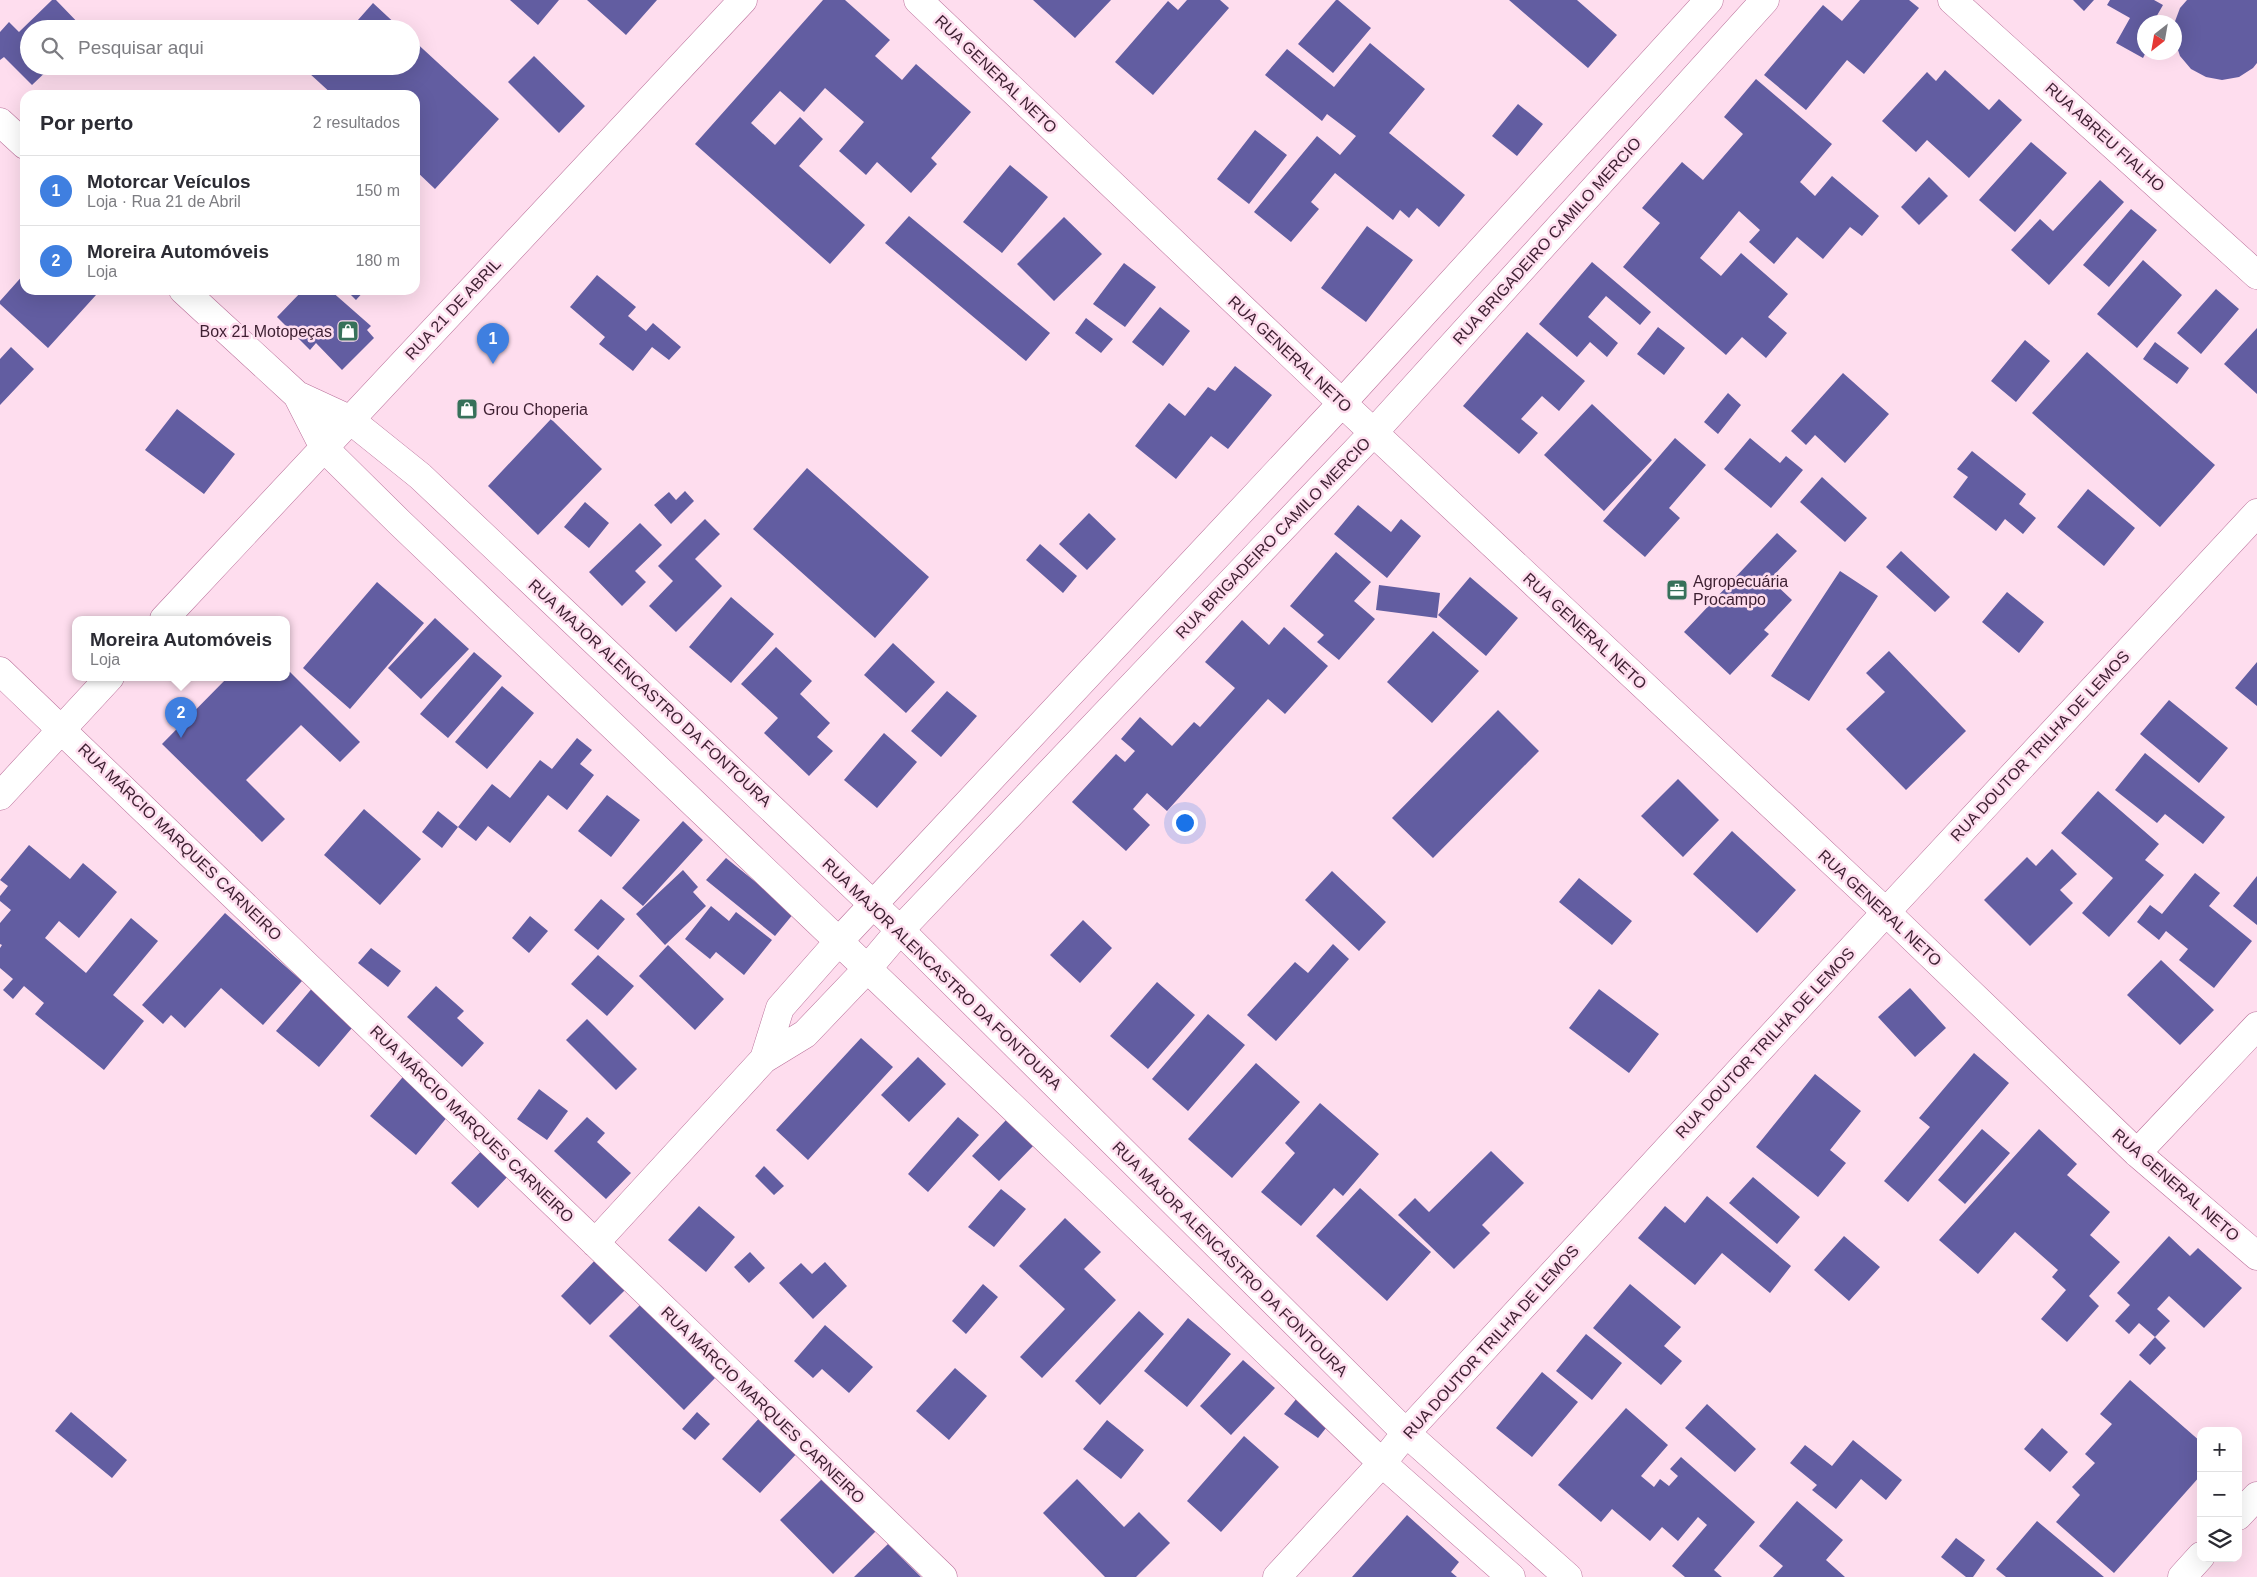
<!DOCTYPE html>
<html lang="pt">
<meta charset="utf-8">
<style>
body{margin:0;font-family:Arial,sans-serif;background:#f7f7f7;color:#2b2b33}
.controls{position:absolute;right:15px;bottom:15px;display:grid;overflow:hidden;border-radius:10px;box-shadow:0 5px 20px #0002}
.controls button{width:45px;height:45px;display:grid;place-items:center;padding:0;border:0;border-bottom:1px solid #e1e1e2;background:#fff;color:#2b2b33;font:25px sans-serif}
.compass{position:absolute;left:2137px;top:15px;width:45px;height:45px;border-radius:50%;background:#fff;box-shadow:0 5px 20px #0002;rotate:211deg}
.you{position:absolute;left:1184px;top:822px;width:18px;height:18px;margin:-12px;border:4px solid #fff;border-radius:50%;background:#1a73e8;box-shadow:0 0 0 8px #1a73e833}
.badge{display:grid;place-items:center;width:32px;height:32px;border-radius:50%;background:#d93025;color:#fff;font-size:16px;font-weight:700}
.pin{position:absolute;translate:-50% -41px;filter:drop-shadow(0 1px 2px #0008)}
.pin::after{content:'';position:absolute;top:26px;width:18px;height:15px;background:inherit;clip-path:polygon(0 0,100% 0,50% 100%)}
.popup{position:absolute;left:72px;top:616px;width:218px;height:65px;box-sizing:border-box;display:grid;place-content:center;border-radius:10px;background:#fff;filter:drop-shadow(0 1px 4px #0005);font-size:16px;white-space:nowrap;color:#7c7c81}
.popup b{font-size:19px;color:#2b2b33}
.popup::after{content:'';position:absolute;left:50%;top:100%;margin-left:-10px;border:10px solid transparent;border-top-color:#fff}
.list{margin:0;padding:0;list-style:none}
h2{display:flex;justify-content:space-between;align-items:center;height:65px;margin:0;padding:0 20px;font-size:21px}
h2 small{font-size:16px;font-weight:400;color:#7c7c81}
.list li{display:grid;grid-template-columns:32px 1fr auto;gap:15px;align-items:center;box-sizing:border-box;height:70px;padding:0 20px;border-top:1px solid #e1e1e2}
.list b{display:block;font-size:19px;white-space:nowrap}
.list p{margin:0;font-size:16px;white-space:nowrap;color:#7c7c81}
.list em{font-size:16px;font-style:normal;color:#7c7c81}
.icon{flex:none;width:28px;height:28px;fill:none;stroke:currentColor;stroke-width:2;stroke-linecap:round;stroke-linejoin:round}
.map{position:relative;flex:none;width:2257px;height:1577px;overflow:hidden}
.search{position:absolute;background:#fff;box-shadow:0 5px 20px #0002;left:20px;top:20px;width:400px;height:55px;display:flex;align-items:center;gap:12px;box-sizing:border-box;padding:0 18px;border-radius:28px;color:#7c7c81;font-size:19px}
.panel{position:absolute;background:#fff;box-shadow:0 5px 20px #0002;left:20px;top:90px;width:400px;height:205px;border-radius:15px}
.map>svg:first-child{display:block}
.building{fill:#625da1}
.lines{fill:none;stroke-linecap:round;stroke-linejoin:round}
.minor-casing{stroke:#ba709a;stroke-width:29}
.minor{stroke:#fff;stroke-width:28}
.labels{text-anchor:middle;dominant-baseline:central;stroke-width:5;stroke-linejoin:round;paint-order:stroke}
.street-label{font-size:16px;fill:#3d1f31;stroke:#feddee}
.poi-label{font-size:16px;fill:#3d1f31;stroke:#feddee;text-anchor:start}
</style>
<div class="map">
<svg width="2257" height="1577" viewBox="0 0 2257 1577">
<rect width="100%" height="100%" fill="#feddee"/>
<!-- building -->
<path class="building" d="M52,0h4l28,29h-55v37h23l-20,19 -28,-28 -4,3v-28l9,-10 10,10z
M510,0h49l-21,25z
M587,0h70l-31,35z
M823,0h22l45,40 -15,16 27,24 14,-16 55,48 -40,46 6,6 -26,29 -34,-31 -11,13 -27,-24 25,-29 -39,-34 -21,24 -24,-21 -29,32 24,22 25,-28 23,22 -24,27 66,59 -35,39 -135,-120z
M1033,0h78l-36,38z
M1187,0h33l9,8 -76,87 -38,-33 53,-61 10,9z
M1336,0h2l33,28 -38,45 -35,-29z
M1509,0h68l40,35 -29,33z
M1860,0h49l10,8 -55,66 -17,-14 -41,50 -42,-35 59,-70 19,16z
M2073,0h21l-10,11z
M2110,0h44l9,5 -8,14 6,3h-17l2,30 -3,6 -27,-15 14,-25 -23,-13z
M2187,0h70v63l-4,5 -14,9 -17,3 -16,-3 -15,-8 -11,-13 -5,-15 -1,-17 6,-16z
M373,3l28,26h-51z
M411,38l88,81 -64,70 -20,-19v-75h-82l-24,-22 6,-7h96z
M1370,43l55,46 -36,44 76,62 -26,32 -22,-19 -8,10 -9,-8 -7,10 -58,-47 -24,29 8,7 -28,33 -37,-30 63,-76 23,19 16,-19 -29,-22 -5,7 -57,-46 22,-26 47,38z
M534,56l51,50 -26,27 -51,-51z
M1945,70l44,40 10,-11 23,21 -53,58 -42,-38 -11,12 -34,-31 45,-49 9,9z
M1756,79l76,65 -32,38 15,14 17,-20 47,40 -17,20 -12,-9 -27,32 -26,-22 -23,27 -25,-22 11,-12 -21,-19 -39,47 21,18 20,-23 47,41 -20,23 19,16 -21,25 -24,-21 -16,18 -103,-88 37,-44 -18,-15 40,-46 21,18 40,-46 -19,-17z
M1518,104l25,20 -26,32 -25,-20z
M1255,130l32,25 -38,49 -32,-25z
M2031,142l36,31 -52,59 -36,-32z
M1010,165l38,32 -46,56 -39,-31z
M1929,177l19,19 -29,29 -18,-18z
M2100,180l24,22 -75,83 -38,-35 29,-31 13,12z
M2131,209l26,21 -48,57 -26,-22z
M909,216l141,117 -24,28 -141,-118z
M1064,217l38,37 -48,47 -37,-37z
M1367,226l46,34 -47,62 -45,-34z
M2143,260l39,35 -45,53 -40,-34z
M1592,262l59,50 -11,13 -34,-29 -18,21 30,26 -11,14 -17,-15 -13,15 -38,-33z
M1124,263l32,24 -31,40 -32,-23z
M25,273v17h65l6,5 -48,53 -48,-44v-3z
M597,275l39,32 -8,9 18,15 7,-8 28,24 -12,13 -17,-13 -19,24 -34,-27 6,-7 -35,-30z
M2216,289l23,20 -38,45 -24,-21z
M303,290h27l41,36 -4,4 7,8 -32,32 -26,-27 -6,7 -33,-33z
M346,290h19l-9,10z
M1160,307l30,24 -27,35 -31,-24z
M1086,318l27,21 -12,14 -26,-20z
M1658,327l27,21 -21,27 -27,-21z
M2257,328v66l-33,-30z
M1527,332l58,49 -26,30 -17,-15 -21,23 17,14 -19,21 -56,-48z
M2025,340l25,21 -34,41 -25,-21z
M2155,342l34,26 -12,16 -34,-25z
M11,347l23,22 -34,36v-46z
M2087,352l128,113 -55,62 -128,-114z
M1235,366l37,29 -44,54 -17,-13 -35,43 -41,-33 34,-43 16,13 23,-29 7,4z
M1843,373l46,41 -44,49 -30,-28 -9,10 -15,-14z
M1728,393l13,12 -23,29 -14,-12z
M1592,404l60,56 -48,51 -60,-56z
M177,409l58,45 -31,40 -59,-44z
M551,419l51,50 -64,66 -50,-49z
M1675,438l31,27 -37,43 11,10 -35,39 -42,-36z
M1750,438l30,25 6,-7 17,14 -32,38 -47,-39z
M1972,451l54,43 -7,10 17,14 -13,16 -18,-15 -9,12 -43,-34 15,-20 -11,-8z
M807,468l122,109 -54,61 -122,-109z
M1822,477l45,41 -22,24 -45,-40z
M2088,489l47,39 -31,38 -47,-39z
M685,491l9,10 -23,23 -17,-19 15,-13 7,8z
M585,502l24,21 -20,25 -25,-21z
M1358,505l33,27 10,-13 20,17 -34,42 -53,-44z
M1089,513l27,26 -29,31 -28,-26z
M705,519l15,15 -25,25 27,27 -46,46 -27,-26 24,-25 -15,-15z
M640,523l22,22 -27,26 11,11 -24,24 -33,-34z
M1777,533l20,18 -27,28 22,21 -28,30 5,4 -39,41 -46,-43z
M1040,544l37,32 -14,17 -37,-33z
M1901,551l49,46 -15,15 -49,-45z
M1336,552l35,30 -17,19 21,18 -36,41 -22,-18 7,-7 -34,-29z
M1840,571l38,25 -69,105 -38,-25z
M1470,577l48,41 -32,38 -48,-41z
M377,582l47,41 -74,86 -47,-41z
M1379,585l61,8 -3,25 -61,-8z
M2007,592l37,30 -25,31 -37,-31z
M731,597l43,37 -43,49 -42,-36z
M435,618l34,31 -48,50 -33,-31z
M1242,620l27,25 15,-18 44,39 -43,48 -17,-15 -101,112 -20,-18 -14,16 17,16 -24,26 -54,-49 44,-48 9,8 10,-11 -14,-12 19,-22 32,29 22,-24 6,5 35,-39 -30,-26z
M1433,631l46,40 -47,52 -45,-41z
M893,643l42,39 -29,31 -42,-38z
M776,647l36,34 -12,13 30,29 -13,14 16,14 -24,25 -45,-43 14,-15 -37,-34z
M1889,651l77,80 -60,59 -60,-61 39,-37 -19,-19z
M474,652l28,24 -54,62 -28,-24z
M2257,662v44l-22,-18z
M286,668l74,74 -20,20 -39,-37 -55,55 39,39 -23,23 -100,-98 66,-67h58z
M502,686l32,27 -47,56 -32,-27z
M947,691l30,25 -36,41 -30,-26z
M2169,700l59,48 -29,35 -59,-49z
M1498,710l41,41 -106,107 -41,-40z
M884,733l33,29 -40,46 -33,-28z
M577,738l15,12 -12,14 14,11 -27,35 -19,-15 -38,48 -22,-17 -12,15 -18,-14 34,-43 18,14 30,-38 12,9z
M2145,753l80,64 -22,27 -38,-30 -8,9 -42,-33z
M1678,779l41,41 -36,37 -42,-41z
M2098,791l61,53 -14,16 19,15 -55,62 -27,-24 31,-35 -52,-45z
M607,795l33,25 -29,37 -33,-26z
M364,809l57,50 -41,46 -56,-50z
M438,811l20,16 -16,21 -20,-16z
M683,821l20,19 -60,66 -21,-18z
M1732,831l64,59 -39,43 -64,-59z
M29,845l41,34 13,-16 34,29 -38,46 -20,-17 -14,17 41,35 45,-55 27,23 -45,54 31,26 -40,49 -69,-56 9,-11 -20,-17 -11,13 -10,-9 10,-11 -13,-11v-20l2,-3 -2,-1v-21l11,-13 -11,-9v-5l8,-10 -8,-6z
M2052,849l25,25 -17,16 13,13 -43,43 -46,-46 43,-43 9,9z
M726,858l68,55 -19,23 -69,-56z
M683,870l15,17 -5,5 13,14 -41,39 -29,-31z
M1332,871l54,51 -27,29 -54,-51z
M2195,873l25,20 -11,13 43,35 -38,47 -35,-28 9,-11 -22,-18 -7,9 -22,-18 13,-17 12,9z
M2257,876v49l-24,-19z
M1579,878l53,43 -20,24 -53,-43z
M601,899l24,20 -27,31 -24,-20z
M711,906l18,15 7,-9 36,28 -28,35 -28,-23 -6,7 -25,-20z
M225,913l77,68 -39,44 -42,-37 -36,40 -14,-13 -8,9 -21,-19z
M530,916l18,15 -19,22 -17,-15z
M1083,920l29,28 -32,35 -30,-28z
M1333,944l16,15 -73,82 -29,-26 48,-53 13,11z
M668,945l56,54 -29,31 -56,-54z
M371,948l30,23 -13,16 -30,-24z
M598,955l36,31 -27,30 -36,-32z
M2161,960l53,50 -34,35 -53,-50z
M1157,982l38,33 -47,54 -38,-33z
M314,986l43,36 -38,45 -43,-36z
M436,986l28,25 -7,7 27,25 -22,24 -55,-50z
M1910,988l36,40 -31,29 -37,-40z
M1599,989l60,45 -30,39 -60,-45z
M1208,1014l37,31 -57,66 -36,-32z
M587,1019l50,50 -21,21 -50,-50z
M861,1038l32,29 -85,93 -32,-30z
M1974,1053l35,30 -101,119 -24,-21 46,-54 -11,-9z
M918,1057l28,27 -37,38 -28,-27z
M1256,1063l44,39 -68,76 -44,-39z
M407,1072l46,38 -37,45 -46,-39z
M1815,1074l46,37 -31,39 16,13 -28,34 -62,-50z
M539,1089l29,22 -21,29 -30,-21z
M1320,1103l59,51 -36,42 -9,-8 -33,38 -40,-34 34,-39 -10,-10z
M587,1117l18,16 -8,9 34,31 -25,26 -52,-48z
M958,1117l21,18 -51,57 -20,-18z
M1008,1118l27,26 -36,37 -27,-25z
M1982,1129l28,24 -45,51 -27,-24z
M2039,1129l38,35 -10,11 43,37 -20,23 30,27 -31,34 10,10 -32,36 -26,-23 25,-29 -14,-13 6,-7 -43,-38 -37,42 -39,-34z
M485,1147l27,25 -34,36 -27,-25z
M1491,1151l33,32 -42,42 8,8 -36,36 -56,-54 17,-17 14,14z
M764,1166l20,20 -10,9 -19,-19z
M1753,1177l47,40 -23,27 -48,-41z
M1360,1188l71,64 -44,49 -71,-65z
M1001,1189l25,20 -32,38 -26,-20z
M1707,1196l84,70 -21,27 -48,-40 -27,32 -57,-47 27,-32 20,17z
M699,1206l36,31 -29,35 -38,-32z
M1065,1218l36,34 -17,17 32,31 -74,78 -22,-21 45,-48 -46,-43z
M1844,1236l36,31 -31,34 -35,-31z
M2169,1236l21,20 8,-8 44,40 -38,40 -35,-32 -12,13 13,12 -15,16 -16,-14 -10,11 -14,-13 15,-16 -13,-12z
M750,1252l15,16 -16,15 -15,-16z
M599,1256l30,30 -39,39 -29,-29z
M825,1262l22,24 -34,33 -34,-36 22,-20 11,11z
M983,1284l15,13 -32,37 -14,-13z
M1630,1284l51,43 -17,19 18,15 -21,24 -68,-57z
M640,1305l75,73 -31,32 -75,-74z
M1139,1311l25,23 -64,71 -25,-24z
M1188,1318l43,36 -44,53 -43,-36z
M825,1325l48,42 -24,26 -27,-24 -9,9 -19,-17z
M1586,1334l36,29 -30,37 -36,-29z
M2155,1337l11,11 -16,17 -11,-10z
M1243,1360l32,28 -44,47 -31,-29z
M955,1368l32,28 -38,44 -33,-29z
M1542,1372l36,30 -46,55 -36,-29z
M2130,1380l71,62v33l-87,98 -58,-51 24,-27 -8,-8 23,-24 -10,-9 27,-30 -12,-10z
M1297,1398l33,25 -12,15 -34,-24z
M1707,1404l49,45 -21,23 -50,-44z
M1626,1408l42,37 -27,31 13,11 6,-8 9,7 9,-10 -8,-7 11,-12 74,65 -41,48 8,7h-37l-13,-11 35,-41 -9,-8 -20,24 -16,-14 -12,14 -38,-32 -11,13 -43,-37z
M71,1412l56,48 -15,18 -57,-47z
M697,1412l13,12 -15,16 -13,-11z
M762,1415l38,35 -40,43 -38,-34z
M1107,1420l37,30 -23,29 -38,-30z
M2042,1428l26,24 -18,20 -26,-23z
M1244,1436l35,31 -58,65 -34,-31z
M1853,1440l49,40 -16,20 -25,-21 -25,30 -24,-19 5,-5 -27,-22 15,-18 27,21z
M823,1478l53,53 -43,43 -53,-54z
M1077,1479l47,48 15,-15 31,31 -34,34h-31l-62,-64z
M1797,1501l46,39 -17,20 19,17h-72l10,-11 -24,-20z
M1407,1515l52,47 -8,10 6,5h-105z
M2037,1521l67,56h-98l-10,-8z
M1956,1538l29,22 -12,17h-7l-25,-20z
M888,1544l33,33h-67z"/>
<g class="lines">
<!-- minor casing -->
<g class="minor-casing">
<path id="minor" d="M918,0l424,403 544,509 251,241 120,103
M1952,0l305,275
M0,122l25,23
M183,290l114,105 52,24 71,57 480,454 506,503 162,144
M297,395l27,53 75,74 713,680 270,261 129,114
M164,619l579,-619
M0,671l943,906
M0,796l110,-119
M764,1059l16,-51 59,-67 503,-538 367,-403
M2137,1153l120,-127
M595,1243l169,-184 41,-25 63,-66 32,-38 474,-498 391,-432
M2238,1516l19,-20
M1277,1577l105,-114 24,-30 480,-521 371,-399
M2182,1577l19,-21"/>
</g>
<!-- minor -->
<use href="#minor" class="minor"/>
</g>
<!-- icons -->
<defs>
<g id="shop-square" transform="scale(1.125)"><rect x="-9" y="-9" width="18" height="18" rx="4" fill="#37715a" stroke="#feddee"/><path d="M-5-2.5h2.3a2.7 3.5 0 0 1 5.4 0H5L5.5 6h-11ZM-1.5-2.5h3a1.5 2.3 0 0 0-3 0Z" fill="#fff"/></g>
<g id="office-square" transform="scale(1.125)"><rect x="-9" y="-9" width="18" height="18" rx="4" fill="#37715a" stroke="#feddee"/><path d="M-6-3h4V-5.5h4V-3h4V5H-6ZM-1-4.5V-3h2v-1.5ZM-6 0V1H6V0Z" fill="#fff"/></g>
</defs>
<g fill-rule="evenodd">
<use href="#shop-square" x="348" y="331"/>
<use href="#shop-square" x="467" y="409"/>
<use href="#office-square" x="1677" y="590"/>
</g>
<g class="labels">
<!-- street labels -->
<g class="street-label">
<text transform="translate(996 74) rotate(44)">RUA GENERAL NETO</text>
<text transform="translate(2105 137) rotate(42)">RUA ABREU FIALHO</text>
<text transform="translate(1547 241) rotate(-48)">RUA BRIGADEIRO CAMILO MERCIO</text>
<text transform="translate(453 309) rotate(-47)">RUA 21 DE ABRIL</text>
<text transform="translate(1290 354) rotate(43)">RUA GENERAL NETO</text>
<text transform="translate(1273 538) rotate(-46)">RUA BRIGADEIRO CAMILO MERCIO</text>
<text transform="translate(1585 631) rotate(43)">RUA GENERAL NETO</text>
<text transform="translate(650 693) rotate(43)">RUA MAJOR ALENCASTRO DA FONTOURA</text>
<text transform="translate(2040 746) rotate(-47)">RUA DOUTOR TRILHA DE LEMOS</text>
<text transform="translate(180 842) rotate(44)">RUA MÁRCIO MARQUES CARNEIRO</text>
<text transform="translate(1880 908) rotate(43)">RUA GENERAL NETO</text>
<text transform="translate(942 974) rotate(44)">RUA MAJOR ALENCASTRO DA FONTOURA</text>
<text transform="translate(1765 1043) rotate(-47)">RUA DOUTOR TRILHA DE LEMOS</text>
<text transform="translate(472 1124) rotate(44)">RUA MÁRCIO MARQUES CARNEIRO</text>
<text transform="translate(2176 1185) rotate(41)">RUA GENERAL NETO</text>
<text transform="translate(1230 1259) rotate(45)">RUA MAJOR ALENCASTRO DA FONTOURA</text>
<text transform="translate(1491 1342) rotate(-48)">RUA DOUTOR TRILHA DE LEMOS</text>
<text transform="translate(763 1405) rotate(44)">RUA MÁRCIO MARQUES CARNEIRO</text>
</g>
<!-- poi labels -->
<g class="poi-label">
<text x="332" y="331" text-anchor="end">Box 21 Motopeças</text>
<text x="483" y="409">Grou Choperia</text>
<text x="1693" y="581">Agropecuária<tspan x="1693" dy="18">Procampo</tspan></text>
</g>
</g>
</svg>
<div class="controls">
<button>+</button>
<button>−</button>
<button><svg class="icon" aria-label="layers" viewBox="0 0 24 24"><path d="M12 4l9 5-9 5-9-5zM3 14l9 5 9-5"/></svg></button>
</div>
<svg class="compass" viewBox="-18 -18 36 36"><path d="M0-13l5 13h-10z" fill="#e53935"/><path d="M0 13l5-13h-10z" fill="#7c7c81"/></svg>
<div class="you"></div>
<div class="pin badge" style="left:493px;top:364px;background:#3f7fe0">1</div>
<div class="pin badge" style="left:181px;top:738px;background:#3f7fe0">2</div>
<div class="popup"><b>Moreira Automóveis</b>Loja</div>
<div class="search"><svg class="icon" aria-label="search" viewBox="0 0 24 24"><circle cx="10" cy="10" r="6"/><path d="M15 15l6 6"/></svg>Pesquisar aqui</div>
<section class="panel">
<h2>Por perto<small>2 resultados</small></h2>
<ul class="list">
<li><span class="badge" style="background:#3f7fe0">1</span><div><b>Motorcar Veículos</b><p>Loja · Rua 21 de Abril</p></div><em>150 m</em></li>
<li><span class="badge" style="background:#3f7fe0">2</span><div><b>Moreira Automóveis</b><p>Loja</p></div><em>180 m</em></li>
</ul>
</section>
</div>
